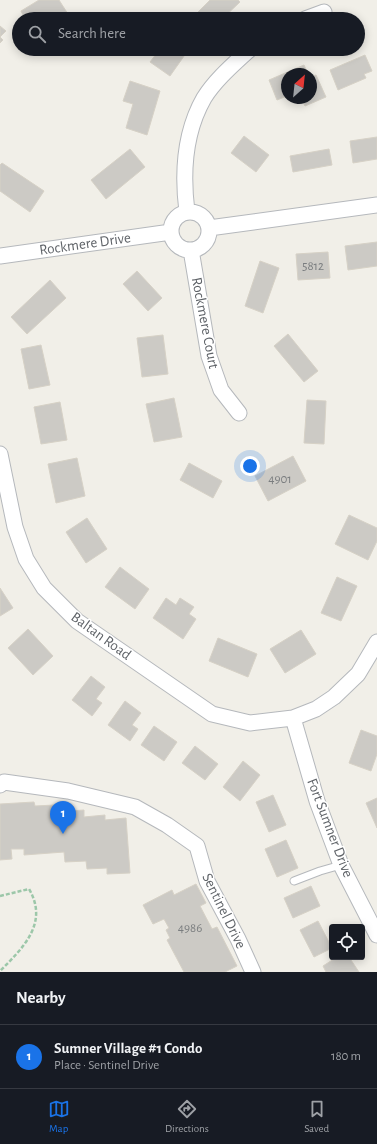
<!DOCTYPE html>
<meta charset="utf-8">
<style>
body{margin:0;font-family:"Alegreya Sans",sans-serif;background:#242831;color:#f1f3f6}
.controls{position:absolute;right:12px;bottom:12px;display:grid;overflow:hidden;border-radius:4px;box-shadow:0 2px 10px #0003}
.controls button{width:36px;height:36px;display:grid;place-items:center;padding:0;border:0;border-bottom:1px solid #363941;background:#171b24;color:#f1f3f6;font:20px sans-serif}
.compass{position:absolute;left:281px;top:68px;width:36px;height:36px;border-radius:50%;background:#171b24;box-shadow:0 2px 10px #0003;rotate:27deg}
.you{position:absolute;left:250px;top:466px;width:14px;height:14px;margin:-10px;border:3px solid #fff;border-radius:50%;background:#1a73e8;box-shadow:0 0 0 6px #1a73e833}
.badge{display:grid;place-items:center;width:26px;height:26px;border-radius:50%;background:#1a73e8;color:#fff;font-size:13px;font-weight:700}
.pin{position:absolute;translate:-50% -33px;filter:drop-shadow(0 1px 2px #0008)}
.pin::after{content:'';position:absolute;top:21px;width:14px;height:12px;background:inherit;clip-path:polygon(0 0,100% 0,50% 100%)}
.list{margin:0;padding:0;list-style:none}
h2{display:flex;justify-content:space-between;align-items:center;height:52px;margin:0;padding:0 16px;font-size:17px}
h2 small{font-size:13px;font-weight:400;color:#9ea1a6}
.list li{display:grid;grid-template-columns:26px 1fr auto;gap:12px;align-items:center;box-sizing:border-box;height:64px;padding:0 16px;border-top:1px solid #363941}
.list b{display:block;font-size:15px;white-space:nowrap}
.list p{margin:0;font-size:13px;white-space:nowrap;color:#9ea1a6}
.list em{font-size:13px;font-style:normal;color:#9ea1a6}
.icon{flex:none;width:22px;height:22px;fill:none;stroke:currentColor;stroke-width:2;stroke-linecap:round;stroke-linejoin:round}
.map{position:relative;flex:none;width:377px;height:972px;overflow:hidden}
.search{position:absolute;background:#171b24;box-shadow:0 2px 10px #0003;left:12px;right:12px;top:12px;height:44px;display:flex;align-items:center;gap:10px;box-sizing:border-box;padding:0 14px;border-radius:22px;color:#9ea1a6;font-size:15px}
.sheet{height:116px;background:#171b24}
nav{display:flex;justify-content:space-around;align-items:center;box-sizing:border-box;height:56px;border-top:1px solid #363941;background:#171b24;font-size:11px;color:#9ea1a6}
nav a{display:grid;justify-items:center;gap:2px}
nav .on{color:#1a73e8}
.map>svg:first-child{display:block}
.building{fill:#cccac5;stroke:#d6d1c6}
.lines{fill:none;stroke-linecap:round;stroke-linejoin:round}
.lane-casing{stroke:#b5b8bc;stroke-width:9}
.street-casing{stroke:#b5b8bc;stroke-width:17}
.path{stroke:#9cc7a9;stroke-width:2.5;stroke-dasharray:4 2;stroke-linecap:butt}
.lane{stroke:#fff;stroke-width:7}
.street{stroke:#fff;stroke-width:15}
.labels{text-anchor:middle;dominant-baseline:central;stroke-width:3;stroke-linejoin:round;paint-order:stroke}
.number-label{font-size:13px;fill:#7a7d7f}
.street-label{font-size:15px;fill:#5f6368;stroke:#fff}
</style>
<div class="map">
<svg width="377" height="972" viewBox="0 0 377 972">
<rect width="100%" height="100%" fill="#f1efe8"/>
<!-- building -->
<path class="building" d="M39,0h20l9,14 -9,5h-34l-4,-8z
M210,0h28l2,2 -18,17h-20l-5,-6z
M0,26l6,5 -6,6 3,3 -3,3z
M160,49h29l-19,27 -20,-14z
M365,55l7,16 -8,3 2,4 -28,12 -8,-20z
M304,65l4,9h-21v22l-10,4 -8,-20z
M316,75l10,22 -21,9 -4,-8h10v-21z
M130,81l30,10 -13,44 -21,-7 7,-24 -10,-3z
M244,136l25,19 -13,17 -25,-19z
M377,137v22l-24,4 -3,-22z
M130,149l15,18 -39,32 -15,-19z
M329,149l3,16 -39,7 -3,-16z
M2,163l42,28 -14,21 -30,-21v-26z
M377,242v24l-29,4 -3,-24z
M328,252l2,26 -32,2 -2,-26z
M260,261l19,7 -16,45 -18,-7z
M137,271l25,27 -14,13 -25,-27z
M50,280l16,18 -39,36 -16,-17z
M288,334l30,37 -14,11 -30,-36z
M163,335l5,39 -26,3 -5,-39z
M41,345l9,40 -21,4 -8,-40z
M174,398l8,39 -28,5 -8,-38z
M307,400l19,1 -2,43 -20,-1z
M60,402l7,38 -26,4 -7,-37z
M293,456l13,25 -38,20 -13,-25z
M77,458l8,38 -29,7 -8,-39z
M189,463l33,18 -9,17 -33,-18z
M349,515l28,13v13l-9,19 -33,-16z
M87,518l20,31 -21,14 -20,-31z
M120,567l29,22 -14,20 -30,-22z
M337,577l20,9 -16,35 -20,-8z
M0,588l13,20 -13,8z
M166,598l10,7 4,-7 14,9 -5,7 7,5 -13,20 -30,-21z
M28,629l25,27 -20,19 -25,-27z
M301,630l15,24 -31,19 -15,-24z
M218,638l39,16 -9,23 -39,-16z
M91,676l14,11 -9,12 6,4 -10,13 -20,-16z
M125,701l16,12 -9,12 6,4 -8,12 -22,-16z
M154,726l23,16 -13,19 -23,-16z
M361,730l16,6v18l-6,17 -22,-8z
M195,746l23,18 -13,16 -23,-17z
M243,761l17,14 -20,26 -17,-14z
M273,795l13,30 -17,7 -13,-30z
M377,798v30l-11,-25z
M34,802l1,4 20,-1 1,7 28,-2v7l21,-2v5l21,-2 4,55 -23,1v-6l-20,1 -1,-8 -21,1 -1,-10 -40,3v-6h-13l1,10 -12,1v-56z
M286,840l12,28 -21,9 -12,-28z
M196,884l10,19 -6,3 12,23 5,-2 20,39 -12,6h-41l-17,-32 3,-2 -4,-8 3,-2 -5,-9 -11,5 -10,-19 29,-15 2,5z
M311,886l9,20 -27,12 -9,-20z
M318,921l14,27 -18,9 -14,-27z
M337,957h12l10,15h-33l-3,-6z"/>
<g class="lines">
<!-- lane casing -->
<g class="lane-casing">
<path id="lane" d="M294,881l26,-10 21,-6"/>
</g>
<!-- street casing -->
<g class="street-casing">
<path id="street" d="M305,19l19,-7
M171 231a19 19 0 1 1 38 0a19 19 0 1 1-38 0Z
M187,212c-5,-39 -3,-79 17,-114 12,-19 30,-34 46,-49
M209,228l168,-23
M191,250l18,106 12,34 18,23
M0,256l171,-24
M0,454l15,73 11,32 18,29 33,33 135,93 38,9 43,-5 23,-9 18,-12 24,-23 19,-32
M293,718l24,83 24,64 36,70
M0,785l4,-3 64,9 67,16 32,18 30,21 10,35 31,58 15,33"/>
</g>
<!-- path -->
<path class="path" d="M0,896l29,-7c20,34 -6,59 -29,82"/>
<!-- lane -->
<use href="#lane" class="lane"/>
<!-- street -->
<use href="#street" class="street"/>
</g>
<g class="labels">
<!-- number labels -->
<g class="number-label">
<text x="313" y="266">5812</text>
<text x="280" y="479">4901</text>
<text x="190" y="928">4986</text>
</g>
<!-- street labels -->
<g class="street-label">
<text transform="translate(85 244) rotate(-8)">Rockmere Drive</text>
<text transform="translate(205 323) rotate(79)">Rockmere Court</text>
<text transform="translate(101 636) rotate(36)">Baltan Road</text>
<text transform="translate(330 828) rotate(69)">Fort Sumner Drive</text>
<text transform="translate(224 911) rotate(64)">Sentinel Drive</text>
</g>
</g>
</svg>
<div class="controls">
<button><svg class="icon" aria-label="locate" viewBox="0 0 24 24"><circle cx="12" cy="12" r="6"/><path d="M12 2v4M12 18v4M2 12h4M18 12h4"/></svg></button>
</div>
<svg class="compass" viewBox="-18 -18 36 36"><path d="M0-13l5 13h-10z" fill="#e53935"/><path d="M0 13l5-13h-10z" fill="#9ea1a6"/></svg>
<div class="you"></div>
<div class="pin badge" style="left:63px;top:834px">1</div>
<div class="search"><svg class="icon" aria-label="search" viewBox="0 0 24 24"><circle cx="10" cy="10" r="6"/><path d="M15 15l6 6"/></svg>Search here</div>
</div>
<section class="sheet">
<h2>Nearby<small></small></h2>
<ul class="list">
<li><span class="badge">1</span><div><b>Sumner Village #1 Condo</b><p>Place · Sentinel Drive</p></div><em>180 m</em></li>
</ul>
</section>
<nav>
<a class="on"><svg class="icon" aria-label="map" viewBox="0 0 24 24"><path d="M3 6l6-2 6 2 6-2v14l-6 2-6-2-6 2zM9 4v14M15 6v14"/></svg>Map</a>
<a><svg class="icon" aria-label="directions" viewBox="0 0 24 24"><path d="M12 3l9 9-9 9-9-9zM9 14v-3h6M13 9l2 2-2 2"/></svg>Directions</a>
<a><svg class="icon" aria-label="saved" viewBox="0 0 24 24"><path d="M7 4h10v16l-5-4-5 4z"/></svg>Saved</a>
</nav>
